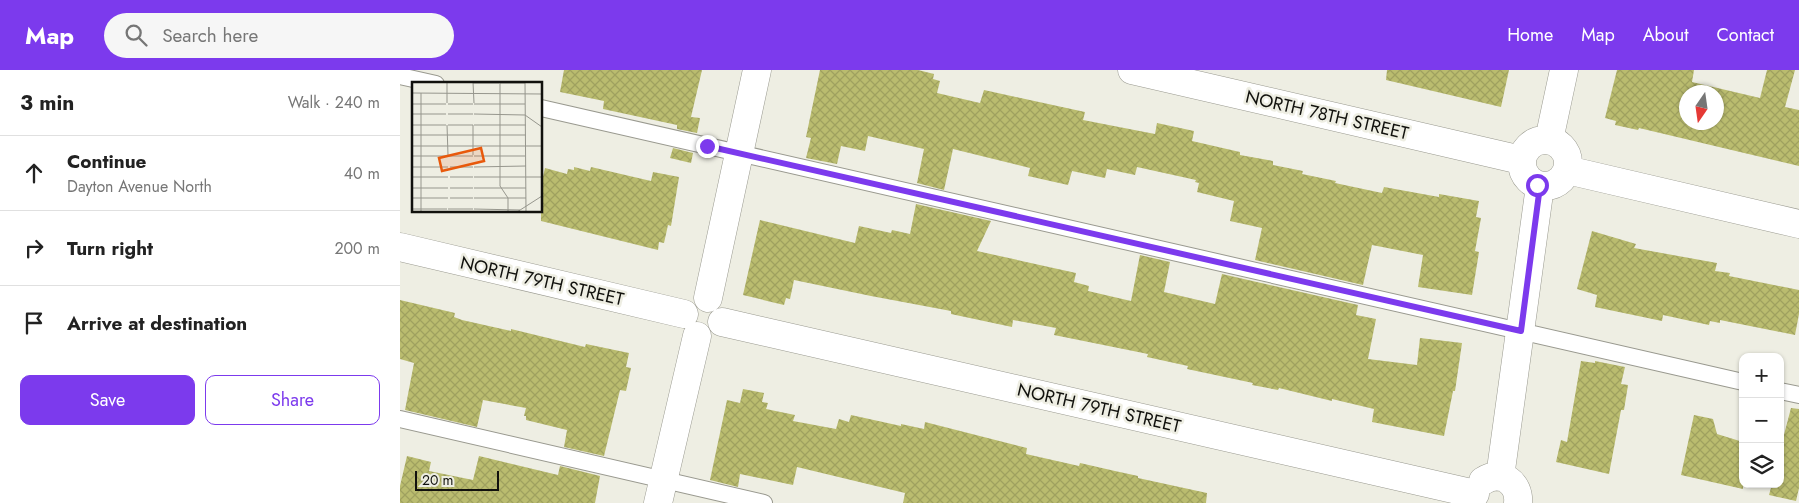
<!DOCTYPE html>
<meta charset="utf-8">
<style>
body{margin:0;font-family:Jost,sans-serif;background:#f6f6f6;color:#222}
.controls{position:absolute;right:15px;bottom:15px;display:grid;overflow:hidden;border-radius:10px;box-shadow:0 1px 4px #0004}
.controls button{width:45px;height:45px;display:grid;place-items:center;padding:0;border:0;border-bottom:1px solid #e0e0e0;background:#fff;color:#222;font:25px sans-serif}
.compass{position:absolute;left:1279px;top:15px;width:45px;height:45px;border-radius:50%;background:#fff;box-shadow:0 1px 4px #0004;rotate:193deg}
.scale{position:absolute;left:15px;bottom:12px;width:84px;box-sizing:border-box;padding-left:5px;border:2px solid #11110d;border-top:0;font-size:14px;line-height:18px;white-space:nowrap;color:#11110d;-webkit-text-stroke:4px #eeeee3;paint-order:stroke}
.stop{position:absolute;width:15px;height:15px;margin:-11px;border:4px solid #7c3aed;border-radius:50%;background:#fff}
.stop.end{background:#7c3aed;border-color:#fff;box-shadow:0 1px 5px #0008}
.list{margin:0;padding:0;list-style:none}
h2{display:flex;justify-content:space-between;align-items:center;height:65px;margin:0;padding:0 20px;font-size:21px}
h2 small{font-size:16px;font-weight:400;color:#767676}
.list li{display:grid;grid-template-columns:32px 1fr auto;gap:15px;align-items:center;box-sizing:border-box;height:75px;padding:0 20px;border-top:1px solid #e0e0e0}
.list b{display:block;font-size:19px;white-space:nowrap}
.list p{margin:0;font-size:16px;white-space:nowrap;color:#767676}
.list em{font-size:16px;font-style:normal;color:#767676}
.actions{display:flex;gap:10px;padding:15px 20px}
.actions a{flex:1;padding:11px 0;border:1px solid #7c3aed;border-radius:10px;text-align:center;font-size:18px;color:#7c3aed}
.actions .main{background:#7c3aed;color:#fff}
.icon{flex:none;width:28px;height:28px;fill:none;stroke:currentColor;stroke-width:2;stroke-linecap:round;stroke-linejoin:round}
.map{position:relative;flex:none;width:1399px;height:433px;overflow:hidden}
header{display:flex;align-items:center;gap:30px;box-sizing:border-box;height:70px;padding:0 25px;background:#7c3aed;color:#fff}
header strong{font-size:24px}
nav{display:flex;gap:28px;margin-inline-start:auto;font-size:18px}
.search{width:350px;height:45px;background:#f6f6f6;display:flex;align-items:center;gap:12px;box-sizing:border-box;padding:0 18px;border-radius:28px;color:#767676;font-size:19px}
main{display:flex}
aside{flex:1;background:#fff}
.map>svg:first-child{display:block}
.building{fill:url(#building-cross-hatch);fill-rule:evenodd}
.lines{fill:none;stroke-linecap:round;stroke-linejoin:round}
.service-casing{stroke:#99998f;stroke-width:18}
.minor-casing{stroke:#99998f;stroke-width:29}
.service{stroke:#fff;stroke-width:16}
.minor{stroke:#fff;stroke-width:28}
.route{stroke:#7c3aed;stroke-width:6}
.labels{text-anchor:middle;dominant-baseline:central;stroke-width:5;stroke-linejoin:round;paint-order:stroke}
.street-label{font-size:18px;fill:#11110d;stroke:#eeeee3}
.inset-road{fill:none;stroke:#96968d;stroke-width:1}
.view{fill:#e8590c;fill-opacity:0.15;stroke:#e8590c;stroke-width:2.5}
.inset-edge{fill:none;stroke:#11110d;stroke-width:2.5}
</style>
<header>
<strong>Map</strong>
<div class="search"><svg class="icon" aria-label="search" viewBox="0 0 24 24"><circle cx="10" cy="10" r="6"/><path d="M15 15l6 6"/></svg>Search here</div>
<nav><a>Home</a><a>Map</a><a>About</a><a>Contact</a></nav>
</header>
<main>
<aside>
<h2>3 min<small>Walk · 240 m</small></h2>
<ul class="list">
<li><svg class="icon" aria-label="ahead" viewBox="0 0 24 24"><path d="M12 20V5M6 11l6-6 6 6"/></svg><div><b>Continue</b><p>Dayton Avenue North</p></div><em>40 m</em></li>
<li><svg class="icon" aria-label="right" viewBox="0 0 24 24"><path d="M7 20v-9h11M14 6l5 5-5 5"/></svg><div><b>Turn right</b></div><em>200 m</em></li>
<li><svg class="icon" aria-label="arrive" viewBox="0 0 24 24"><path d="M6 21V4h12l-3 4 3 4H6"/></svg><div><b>Arrive at destination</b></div></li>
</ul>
<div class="actions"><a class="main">Save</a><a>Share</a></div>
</aside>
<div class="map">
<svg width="1399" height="433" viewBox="0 0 1399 433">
<defs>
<pattern id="building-cross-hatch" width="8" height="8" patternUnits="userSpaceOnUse" patternTransform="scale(1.25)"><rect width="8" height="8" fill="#babc6f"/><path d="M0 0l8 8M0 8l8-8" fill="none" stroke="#9fa15f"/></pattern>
</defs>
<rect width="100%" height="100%" fill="#eeeee3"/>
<!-- building -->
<path class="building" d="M164,0h138l-11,47 9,1 -3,15 -20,-4v-4l-74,-16 1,-8 -44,-9z
M420,0h98l16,4 -1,5 7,2 -3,12 43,10 4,-13 101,22 -2,8 72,14 2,-11 37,8 -2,10 48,11v3l33,6v4l30,6 -1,3 34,7 -1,2 47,10 2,-6 55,10v-3l40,7 -3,16 5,1 -6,33 4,1 -7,43 -54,-8 5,-32 -51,-10 -9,40 -108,-25 7,-32 -32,-7 4,-20 -37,-9 2,-9 -4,-1 1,-2 -59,-13 -2,8 -28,-6 -2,9 -33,-7 -4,14 -40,-9 2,-8 -77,-19 -9,41 -27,-7 7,-34 -56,-13 -3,15 -24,-5 -4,18 -31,-6 5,-20 -5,-1z
M987,0h122l-8,37 -115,-27z
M1217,0h77l-2,12 68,16 7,-28h28l-10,37 14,3v56l-160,-38 -1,2 -23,-5 1,-4 -11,-3zM1286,22h30v30h-30z
M273,78l20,5 -2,10 -21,-5z
M174,97l16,4 1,-4 60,14 2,-9 26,5 -8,49 -3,-1 -4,18 -5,-1 -1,8 -117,-29v-36l4,-17 22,6 1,-5 6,1z
M516,134l75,17 -14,30 99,22 -2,9 15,4 -1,5 43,10 9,-46 30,7 -6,30 51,12 7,-30 136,31 -2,10 20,4 -8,40 49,6 3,-27 42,5 -7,48h-2l-9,45 -72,-14 2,-13 -42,-10v2l-53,-13 -1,2 -26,-5 1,-2 -66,-14 1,-3 -41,-9 1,-3 -94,-19 2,-7 -43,-8 -1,7 -61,-13v-3l-80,-15 -77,-16 -4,19 -4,-1 -2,7 -41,-10 17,-75 95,23 4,-17 32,7 1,-3 18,4z
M1192,161l44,13 -2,4 83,15 -2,8 15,2 -1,3 70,14v24l-4,21 -75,-15v3l-10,-2 -1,4 -46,-10 -1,6 -67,-14 2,-12 -20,-6z
M0,230l55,13 -1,4 8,3 49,11v-2l74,18 1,-3 43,9 -3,14 5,1 -5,23 -6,-1 -16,66 -40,-9 3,-17 -41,-10v-4h-2l2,-8 -43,-8 -6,27 -72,-17 9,-47 -14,-4z
M1181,291l14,2v-2l30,6 -4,17 7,1 -4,25h-3l-12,64 -53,-12 5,-22 6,2z
M343,319l21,4 -2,9 6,1 -2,6 29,6 -2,6 43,8 3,-10 10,3 2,-7 50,11v-2l23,5 1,-7 102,26 -1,6 53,12 1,-3 35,8 23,5v2l69,15 -1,10h-303l2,-10 -108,-26 -4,18 -53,-11 -2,13 -28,-7 17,-80 13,3z
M1391,338l8,1v79l-3,13 -27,-6 3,-11h8v-34z
M1294,345l19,4 4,15 26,8v47l-62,-14z
M7,386l24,6 -2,9 44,9 6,-24 79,19 2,-9 40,10 -5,27h-195v-17z"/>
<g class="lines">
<!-- service casing -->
<g class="service-casing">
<path id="service" d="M0,6l36,8
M141,38l1202,274
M1380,321l19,4
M0,349l364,84"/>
</g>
<!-- minor casing -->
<g class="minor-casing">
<path id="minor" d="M732,0l389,90
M1122 93a23 23 0 1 1 46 0a23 23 0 1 1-46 0Z
M1149,70l15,-70
M1167,100l232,54
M0,177l284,67
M308,228l49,-228
M322,252l753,172
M1100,407l40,-291
M1083,411c18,-12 37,2 35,22
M258,433l39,-167"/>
</g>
<!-- service -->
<use href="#service" class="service"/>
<!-- minor -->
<use href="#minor" class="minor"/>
</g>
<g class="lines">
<!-- route -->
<path class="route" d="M307,76l814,185 19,-145 -3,-1"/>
</g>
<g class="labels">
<!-- street labels -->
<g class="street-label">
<text transform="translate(927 45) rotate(13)">NORTH 78TH STREET</text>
<text transform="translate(142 211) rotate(13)">NORTH 79TH STREET</text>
<text transform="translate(699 338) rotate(13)">NORTH 79TH STREET</text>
</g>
</g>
<!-- overview -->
<g transform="translate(12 12)">
<rect width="130" height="130" fill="#eeeee3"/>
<path class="inset-road" d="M35,0v21M61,0l1,21M113,0l1,130M61,1h26M88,1v103l8,12v14M88,1h25M0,11l130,1M9,11v119M0,22h34M36,22h25M62,22h51M0,32h34M36,32h25M62,32l51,1M113,33l17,12M0,43h34M35,43l1,30M36,43h25M61,43v30M62,43h52M0,53h114M0,64h130M0,74h35M37,74h24M62,74h51M0,85h36M38,85h23M62,85l52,-1M0,95h36M38,95h23M62,95h68M0,106h36M38,106h23M62,106h52M0,116h36M38,116h23M62,116h52M0,127h35M36,127h25M62,127l46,1M105,130l25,-16"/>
<path class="view" d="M69,66l3,13 -42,10 -3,-13z"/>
<rect width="130" height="130" class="inset-edge"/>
</g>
</svg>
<div class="controls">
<button>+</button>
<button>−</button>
<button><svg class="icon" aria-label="layers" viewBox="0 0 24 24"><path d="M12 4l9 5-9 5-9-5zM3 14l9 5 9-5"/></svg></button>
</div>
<svg class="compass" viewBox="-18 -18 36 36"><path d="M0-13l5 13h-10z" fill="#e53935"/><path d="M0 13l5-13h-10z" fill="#767676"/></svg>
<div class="scale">20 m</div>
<div class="stop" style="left:1137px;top:115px"></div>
<div class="stop end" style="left:307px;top:76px"></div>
</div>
</main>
